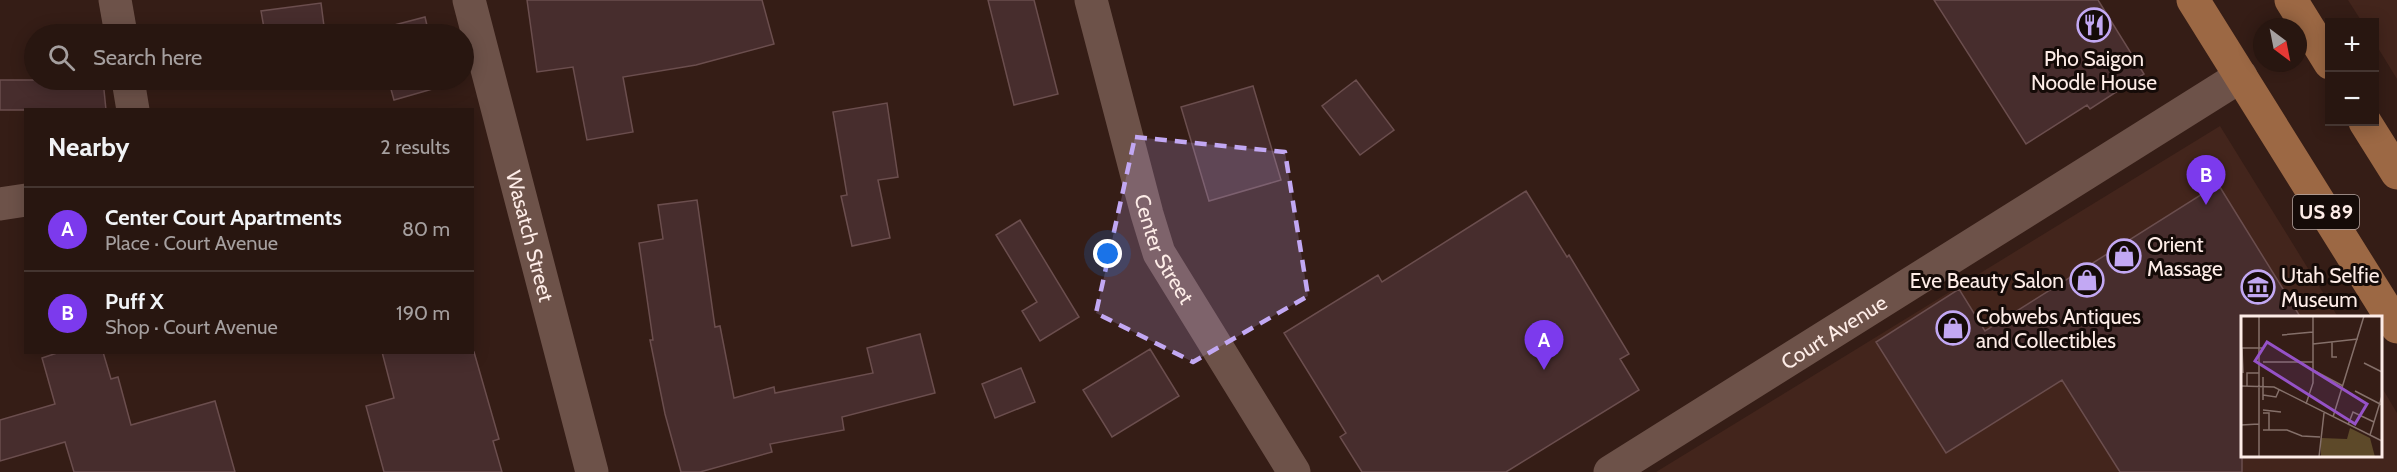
<!DOCTYPE html>
<meta charset="utf-8">
<style>
body{margin:0;font-family:Cabin,sans-serif;background:#301f19;color:#f1f3f6}
.controls{position:absolute;right:18px;top:18px;display:grid;overflow:hidden;border-radius:0px;box-shadow:0 3px 15px #0003}
.controls button{width:54px;height:54px;display:grid;place-items:center;padding:0;border:0;border-bottom:2px solid #443530;background:#281610;color:#f1f3f6;font:30px sans-serif}
.compass{position:absolute;left:2253px;top:18px;width:54px;height:54px;border-radius:50%;background:#281610;box-shadow:0 3px 15px #0003;rotate:148deg}
.you{position:absolute;left:1108px;top:254px;width:21px;height:21px;margin:-15px;border:4px solid #fff;border-radius:50%;background:#1a73e8;box-shadow:0 0 0 9px #1a73e833}
.badge{display:grid;place-items:center;width:39px;height:39px;border-radius:50%;background:#7c3aed;color:#fff;font-size:20px;font-weight:700}
.pin{position:absolute;translate:-50% -50px;filter:drop-shadow(0 2px 3px #0008)}
.pin::after{content:'';position:absolute;top:32px;width:21px;height:18px;background:inherit;clip-path:polygon(0 0,100% 0,50% 100%)}
.list{margin:0;padding:0;list-style:none}
h2{display:flex;justify-content:space-between;align-items:center;height:78px;margin:0;padding:0 24px;font-size:26px}
h2 small{font-size:20px;font-weight:400;color:#a59f9f}
.list li{display:grid;grid-template-columns:39px 1fr auto;gap:18px;align-items:center;box-sizing:border-box;height:84px;padding:0 24px;border-top:2px solid #443530}
.list b{display:block;font-size:22px;white-space:nowrap}
.list p{margin:0;font-size:20px;white-space:nowrap;color:#a59f9f}
.list em{font-size:20px;font-style:normal;color:#a59f9f}
.icon{flex:none;width:33px;height:33px;fill:none;stroke:currentColor;stroke-width:2;stroke-linecap:round;stroke-linejoin:round}
.map{position:relative;flex:none;width:2397px;height:472px;overflow:hidden}
.search{position:absolute;background:#281610;box-shadow:0 3px 15px #0003;left:24px;top:24px;width:450px;height:66px;display:flex;align-items:center;gap:15px;box-sizing:border-box;padding:0 21px;border-radius:33px;color:#a59f9f;font-size:22px}
.panel{position:absolute;background:#281610;box-shadow:0 3px 15px #0003;left:24px;top:108px;width:450px;height:246px;border-radius:0px}
.map>svg:first-child{display:block}
.built{fill:#43251c}
.building{fill:#472d2d;stroke:#6b4e4e;stroke-width:1.5}
.lines{fill:none;stroke-linecap:round;stroke-linejoin:round}
.minor{stroke:#6d5249;stroke-width:33}
.major{stroke:#9c6844;stroke-width:33}
.marked{fill:#c2a8f3;fill-opacity:0.2;stroke:#c2a8f3;stroke-width:4.5;stroke-dasharray:12 8;stroke-linejoin:round}
.labels{text-anchor:middle;dominant-baseline:central;stroke-width:6;stroke-linejoin:round;paint-order:stroke}
.shield{fill:#150b08;stroke:#b7a8a4;stroke-width:1.5}
.shield-label{font-size:20px;font-weight:bold;fill:#fdece7}
.poi-label{font-size:21px;fill:#fdece7;stroke:#150b08;text-anchor:start}
.street-label{font-size:21px;fill:#fdece7;stroke:#150b08}
.inset-road{fill:none;stroke:#85706a;stroke-width:1.5}
.view{fill:#9552c7;fill-opacity:0.15;stroke:#9552c7;stroke-width:3}
.inset-edge{fill:none;stroke:#fdece7;stroke-width:3}
</style>
<div class="map">
<svg width="2397" height="472" viewBox="0 0 2397 472">
<rect width="100%" height="100%" fill="#351d16"/>
<!-- built -->
<path class="built" d="M2348,0h49v79l-22,-36 -1,-21h-12z
M2220,126l118,191 -96,1v138h138l1,-70 16,27v59h-741z"/>
<!-- building -->
<path class="building" d="M527,0h235l12,44 -78,21 -73,12 10,55 -46,8 -14,-73 -36,5z
M988,0h46l24,94 -44,11z
M1934,0h164l46,74 -54,35 -3,-4 -61,39z
M321,3l4,31h-60l-4,-23z
M425,17l4,17h-69z
M194,26l1,8h-45l-1,-3z
M0,80h103l3,30h-106z
M155,80h41l-40,5z
M371,80h70l2,6 -49,14 -5,-18 -16,4z
M1356,80l38,50 -34,25 -38,-49z
M1253,86l28,94 -72,21 -28,-94z
M887,103l11,74 -20,3 12,58 -38,8 -11,-50 6,-1 -14,-83z
M2218,184l83,134h-59v154h-122l-58,-92 -116,73 -70,-111 83,-53 26,42z
M1526,191l41,66 2,-2 60,99 -9,5 19,31 -133,82h-144l-22,-35 6,-4 -62,-100 94,-58 4,7z
M697,200l18,127 5,-1 14,72 40,-11 1,6 98,-20 -6,-25 53,-14 15,59 -93,24 2,13 -74,14 2,8 -72,20h-19l-16,-58 -15,-74h3l-14,-97 24,-4 -5,-34z
M1020,220l59,97 -39,24 -18,-30 15,-9 -41,-67z
M1150,349l29,47 -67,41 -29,-47z
M60,352h43l8,27 7,-2 13,48 84,-24 20,71h-161l-9,-30 -65,19v-41l55,-16 -13,-46z
M382,352h92l25,87 -6,2 9,31h-118l-18,-66 28,-8z
M1021,368l14,34 -40,16 -13,-34z"/>
<g class="lines">
<!-- minor -->
<g class="minor">
<path d="M115,0l6,34"/>
<path id="s1" d="M469,0l123,472"/>
<path id="s2" d="M1091,0l56,214 12,39 135,219"/>
<path d="M128,80l5,30"/>
<path d="M0,204l26,-4"/>
<path id="s3" d="M1610,472l631,-396"/>
</g>
<!-- major -->
<path class="major" d="M2193,0l204,327
M2291,0l39,63
M2365,122l32,51"/>
</g>
<!-- marked area -->
<path class="marked" d="M1135,137l150,15 23,144 -115,66 -97,-49z"/>
<!-- icons -->
<defs>
<g id="restaurant-ring" transform="scale(1.725)"><circle r="9.5" fill="#150b08" stroke="#c2a8f3" stroke-width="1.5"/><path d="M-5-6h1v4h1v-4h1v4h1v-4h1v5L-1.5 .5V6h-2V.5L-5-1ZM5-6V6H3V1.5H1.5Q1.5-4 5-6Z" fill="#c2a8f3"/></g>
<g id="shop-ring" transform="scale(1.725)"><circle r="9.5" fill="#150b08" stroke="#c2a8f3" stroke-width="1.5"/><path d="M-5-2.5h2.3a2.7 3.5 0 0 1 5.4 0H5L5.5 6h-11ZM-1.5-2.5h3a1.5 2.3 0 0 0-3 0Z" fill="#c2a8f3"/></g>
<g id="museum-ring" transform="scale(1.725)"><circle r="9.5" fill="#150b08" stroke="#c2a8f3" stroke-width="1.5"/><path d="M0-6L6-3V-2H-6V-3ZM-5-1h2V3h-2ZM-1-1h2V3h-2ZM3-1h2V3H3ZM-6 4H6V6H-6Z" fill="#c2a8f3"/></g>
</defs>
<g fill-rule="evenodd">
<use href="#restaurant-ring" x="2094" y="25"/>
<use href="#shop-ring" x="2124" y="256"/>
<use href="#shop-ring" x="2087" y="280"/>
<use href="#museum-ring" x="2258" y="287"/>
<use href="#shop-ring" x="1953" y="328"/>
</g>
<g class="labels">
<!-- shield labels -->
<rect class="shield" x="2293" y="195" width="66" height="34" rx="4.5"/>
<g class="shield-label">
<text x="2326" y="212">US 89</text>
</g>
<!-- poi labels -->
<g class="poi-label">
<text x="2094" y="58" text-anchor="middle">Pho Saigon<tspan x="2094" dy="24">Noodle House</tspan></text>
<text x="2147" y="244">Orient<tspan x="2147" dy="24">Massage</tspan></text>
<text x="2281" y="275">Utah Selfie<tspan x="2281" dy="24">Museum</tspan></text>
<text x="2064" y="280" text-anchor="end">Eve Beauty Salon</text>
<text x="1976" y="316">Cobwebs Antiques<tspan x="1976" dy="24">and Collectibles</tspan></text>
</g>
<!-- street labels -->
<g class="street-label">
<text stroke="none"><textPath href="#s1" startOffset="244">Wasatch Street</textPath></text>
<text stroke="none"><textPath href="#s2" startOffset="260">Center Street</textPath></text>
<text stroke="none"><textPath href="#s3" startOffset="264">Court Avenue</textPath></text>
</g>
</g>
<!-- overview -->
<g transform="translate(2241 316)">
<rect width="141" height="141" fill="#351d16"/>
<path d="M109,112l20,10 5,19h-54v-19l26,1z" fill="#5d4929"/>
<path class="inset-road" d="M41,19l31,-3M91,26v15h5M72,28l45,-5M0,32h22M1,32l1,25M22,46h50M123,47l18,9M72,54l30,16M0,70l33,1 108,54M6,70v-13h12M114,75l27,14M22,79l13,2 3,-7M22,84v-23M65,88l7,-21v-67M22,94l18,2M22,97h6v17M92,101l31,-101M0,109l18,-1M107,109l5,-13 21,10M22,114h24l15,6 18,1M129,119l12,-39M18,141v-141M78,141l5,-44"/>
<path class="view" d="M26,26l100,62 -12,20 -100,-63z"/>
<rect width="141" height="141" class="inset-edge"/>
</g>
</svg>
<div class="controls">
<button>+</button>
<button>−</button>
</div>
<svg class="compass" viewBox="-18 -18 36 36"><path d="M0-13l5 13h-10z" fill="#e53935"/><path d="M0 13l5-13h-10z" fill="#a59f9f"/></svg>
<div class="you"></div>
<div class="pin badge" style="left:1544px;top:370px">A</div>
<div class="pin badge" style="left:2206px;top:205px">B</div>
<div class="search"><svg class="icon" aria-label="search" viewBox="0 0 24 24"><circle cx="10" cy="10" r="6"/><path d="M15 15l6 6"/></svg>Search here</div>
<section class="panel">
<h2>Nearby<small>2 results</small></h2>
<ul class="list">
<li><span class="badge">A</span><div><b>Center Court Apartments</b><p>Place · Court Avenue</p></div><em>80 m</em></li>
<li><span class="badge">B</span><div><b>Puff X</b><p>Shop · Court Avenue</p></div><em>190 m</em></li>
</ul>
</section>
</div>
